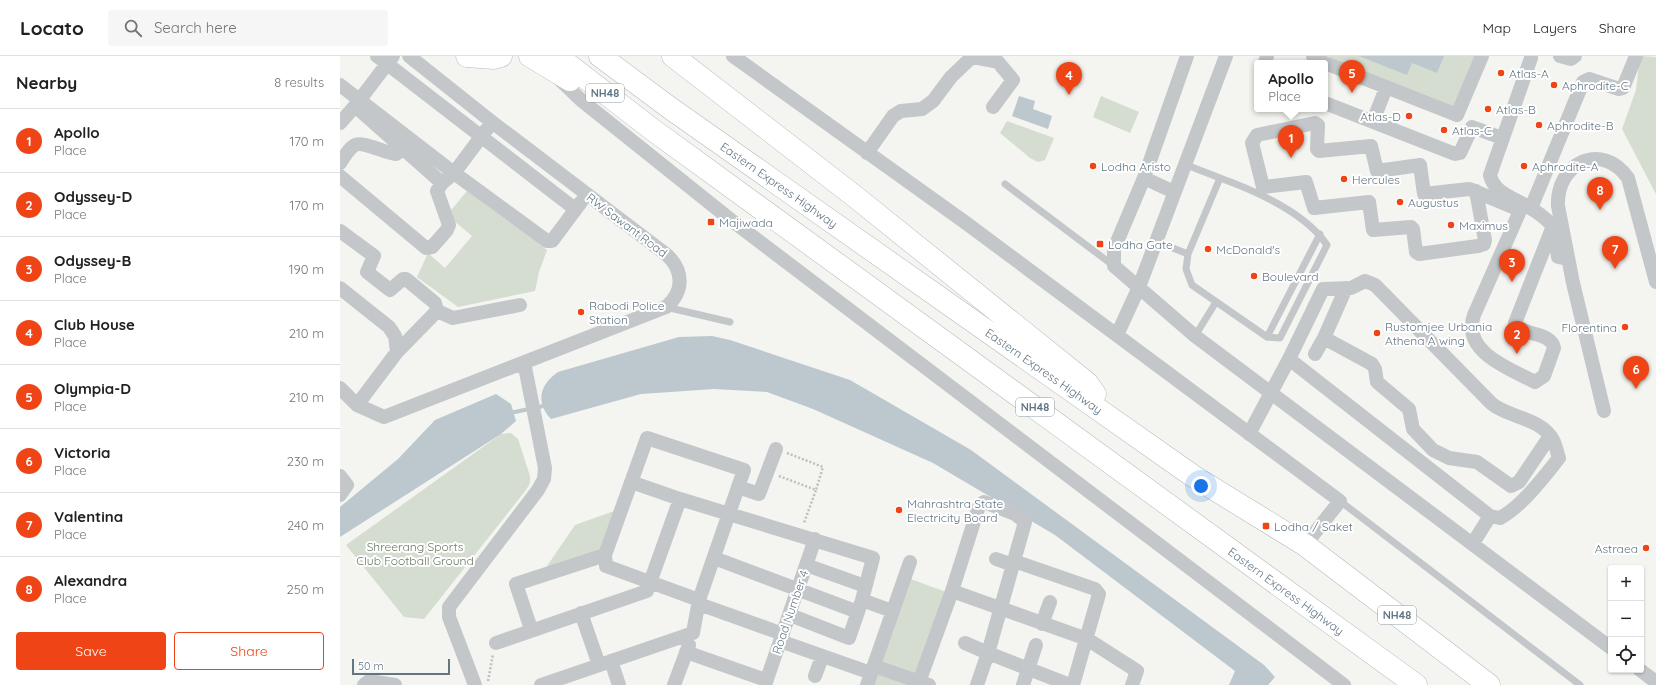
<!DOCTYPE html>
<meta charset="utf-8">
<style>
body{margin:0;font-family:Quicksand,sans-serif;background:#f6f6f6;color:#202124}
.controls{position:absolute;right:12px;bottom:12px;display:grid;overflow:hidden;border-radius:4px;box-shadow:0 1px 3px #0004}
.controls button{width:36px;height:36px;display:grid;place-items:center;padding:0;border:0;border-bottom:1px solid #e0e0e0;background:#fff;color:#202124;font:20px sans-serif}
.scale{position:absolute;left:12px;bottom:10px;width:98px;box-sizing:border-box;padding-left:4px;border:2px solid #617583;border-top:0;font-size:11px;line-height:14px;white-space:nowrap;color:#617583;-webkit-text-stroke:3px #fff;paint-order:stroke}
.you{position:absolute;left:861px;top:430px;width:14px;height:14px;margin:-10px;border:3px solid #fff;border-radius:50%;background:#1a73e8;box-shadow:0 0 0 6px #1a73e833}
.badge{display:grid;place-items:center;width:26px;height:26px;border-radius:50%;background:#ef4415;color:#fff;font-size:13px;font-weight:700}
.pin{position:absolute;translate:-50% -33px;filter:drop-shadow(0 1px 2px #0008)}
.pin::after{content:'';position:absolute;top:21px;width:14px;height:12px;background:inherit;clip-path:polygon(0 0,100% 0,50% 100%)}
.popup{position:absolute;left:914px;top:4px;width:74px;height:52px;box-sizing:border-box;display:grid;place-content:center;border-radius:4px;background:#fff;filter:drop-shadow(0 1px 3px #0005);font-size:13px;white-space:nowrap;color:#757577}
.popup b{font-size:15px;color:#202124}
.popup::after{content:'';position:absolute;left:50%;top:100%;margin-left:-8px;border:8px solid transparent;border-top-color:#fff}
.list{margin:0;padding:0;list-style:none}
h2{display:flex;justify-content:space-between;align-items:center;height:52px;margin:0;padding:0 16px;font-size:17px}
h2 small{font-size:13px;font-weight:400;color:#757577}
.list li{display:grid;grid-template-columns:26px 1fr auto;gap:12px;align-items:center;box-sizing:border-box;height:64px;padding:0 16px;border-top:1px solid #e0e0e0}
.list b{display:block;font-size:15px;white-space:nowrap}
.list p{margin:0;font-size:13px;white-space:nowrap;color:#757577}
.list em{font-size:13px;font-style:normal;color:#757577}
.actions{display:flex;gap:8px;padding:12px 16px}
.actions a{flex:1;padding:9px 0;border:1px solid #ef4415;border-radius:4px;text-align:center;font-size:14px;color:#ef4415}
.actions .main{background:#ef4415;color:#fff}
.icon{flex:none;width:22px;height:22px;fill:none;stroke:currentColor;stroke-width:2;stroke-linecap:round;stroke-linejoin:round}
.map{position:relative;flex:none;width:1316px;height:629px;overflow:hidden}
header{display:flex;align-items:center;gap:24px;box-sizing:border-box;height:56px;padding:0 20px;background:#fff;border-bottom:1px solid #e0e0e0}
header strong{font-size:19px}
nav{display:flex;gap:22px;margin-inline-start:auto;font-size:14px}
.search{width:280px;height:36px;background:#f6f6f6;display:flex;align-items:center;gap:10px;box-sizing:border-box;padding:0 14px;border-radius:4px;color:#757577;font-size:15px}
main{display:flex}
aside{flex:1;background:#fff}
.map>svg:first-child{display:block}
.green{fill:#d5dcd0}
.water{fill:#bcc8cd}
.lines{fill:none;stroke-linecap:round;stroke-linejoin:round}
.stream{stroke:#bcc8cd;stroke-width:4}
.trunk-casing{stroke:#b5b9bc;stroke-width:23}
.path{stroke:#bdbfc1;stroke-width:2.5;stroke-dasharray:2 2;stroke-linecap:butt}
.service{stroke:#c3c7ca;stroke-width:7}
.minor{stroke:#c3c7ca;stroke-width:14}
.trunk{stroke:#fff;stroke-width:22}
.poi-dot{fill:#ef4415;stroke:#fff;stroke-width:1.5}
.labels{text-anchor:middle;dominant-baseline:central;stroke-width:4;stroke-linejoin:round;paint-order:stroke}
.shield{fill:#fff;stroke:#909ea8;stroke-width:1}
.shield-label{font-size:11px;font-weight:bold;fill:#617583}
.poi-label{font-size:12px;fill:#617583;stroke:#fff;text-anchor:start}
.street-label{font-size:12px;fill:#617583;stroke:#fff}
.park-label{font-size:12px;fill:#667a60;stroke:#fff}
</style>
<header>
<strong>Locato</strong>
<div class="search"><svg class="icon" aria-label="search" viewBox="0 0 24 24"><circle cx="10" cy="10" r="6"/><path d="M15 15l6 6"/></svg>Search here</div>
<nav><a>Map</a><a>Layers</a><a>Share</a></nav>
</header>
<main>
<aside>
<h2>Nearby<small>8 results</small></h2>
<ul class="list">
<li><span class="badge">1</span><div><b>Apollo</b><p>Place</p></div><em>170 m</em></li>
<li><span class="badge">2</span><div><b>Odyssey-D</b><p>Place</p></div><em>170 m</em></li>
<li><span class="badge">3</span><div><b>Odyssey-B</b><p>Place</p></div><em>190 m</em></li>
<li><span class="badge">4</span><div><b>Club House</b><p>Place</p></div><em>210 m</em></li>
<li><span class="badge">5</span><div><b>Olympia-D</b><p>Place</p></div><em>210 m</em></li>
<li><span class="badge">6</span><div><b>Victoria</b><p>Place</p></div><em>230 m</em></li>
<li><span class="badge">7</span><div><b>Valentina</b><p>Place</p></div><em>240 m</em></li>
<li><span class="badge">8</span><div><b>Alexandra</b><p>Place</p></div><em>250 m</em></li>
</ul>
<div class="actions"><a class="main">Save</a><a>Share</a></div>
</aside>
<div class="map">
<svg width="1316" height="629" viewBox="0 0 1316 629">
<rect width="100%" height="100%" fill="#f4f4f0"/>
<!-- green -->
<path class="green" d="M989,0h147l-22,55 -127,-49z
M1300,0l16,1v137l-34,-65 14,-39z
M761,40l38,16 -9,21 -37,-16z
M667,65l47,17 -9,22 -7,2 -8,-4 -30,-25z
M127,135l80,59 -8,22 -4,19 -77,16 -41,-30 11,-24 17,15 27,-32 -25,-21z
M171,377l7,6 12,37v7l-4,7 -102,129 -20,-2 -58,-72 155,-111z
M277,454l-15,41 -57,18 30,-44z
M568,522l38,14 -28,87 -40,-15z
M536,616l40,13h-45z"/>
<!-- water -->
<path class="water" d="M1019,0h85l-7,17 -25,-10 -5,12z
M679,40l16,5 -2,8 19,7 -4,13 -36,-13z
M372,280l18,4 120,40 121,70 293,215 11,12 -7,8h-39l6,-14 -180,-136 -122,-72 -120,-54 -46,-17 -53,-3 -73,5 -90,25c-16,-17 -11,-35 7,-47l121,-35z
M156,338l15,10 5,17 -15,13 -161,103v-30l58,-48 37,-39z"/>
<g class="lines">
<!-- stream -->
<path class="stream" d="M170,357l38,-8"/>
<!-- trunk casing -->
<g class="trunk-casing">
<path id="trunk" d="M127,0l27,2 7,-2
M190,0l40,24
M217,0l96,74 763,555
M260,0l70,52 523,368 112,69 184,140
M333,0l180,139 234,188 8,11"/>
</g>
<!-- path -->
<path class="path" d="M447,397l36,14 -7,23
M439,420l37,14 -12,33
M148,625l5,-27"/>
<!-- service -->
<path class="service" d="M665,128l109,82
M815,185l33,13 32,-76 -36,-14
M848,198l-2,15 6,16 75,52 13,1 47,-93c-22,-33 -71,-54 -107,-67
M326,251l64,15
M855,280l21,-34
M927,281l53,-103
M1000,445l240,184"/>
<!-- minor -->
<path class="minor" d="M37,0l198,153
M53,0l-38,50 87,77
M393,0l233,167 374,278 -35,44
M847,0l-43,122 -30,71v17l81,70 416,312
M973,0l1,3 11,4
M1220,0l11,3 4,-3
M1191,2l-41,117c4,19 25,23 40,33 8,4 16,11 23,18l5,31 10,2
M925,7l2,-7
M985,7l132,52 25,-59
M218,22l23,22 150,120 613,465
M0,29l114,88 -12,10 -5,8 12,34 -2,5 -15,17 -6,1 -86,-72
M985,47l130,51 5,-1 12,-26 30,11
M1033,65l13,-33
M0,67l15,-17
M147,73l-33,44 93,68h5l29,-39
M527,97l26,-37 8,-5 21,-2 11,-8 18,-24 21,-20 26,5 15,18 -20,27
M0,107c4,-6 9,-15 15,-18 7,-4 31,8 41,9l7,-5
M804,122l30,14
M1136,135l9,49 -1,4 -6,2 -59,8 -3,-2 -3,-23 -2,-2 -38,3 -4,-28 -55,6 -8,-26 -43,5 -11,-44 5,-8 58,-12 3,2 -1,24 2,2 52,-5 6,25 43,-6 4,29 45,-5 3,1 48,20
M1183,148l-49,111c-13,37 36,54 61,67l9,-6 10,-28c-3,-17 -32,-11 -39,-25l38,-97
M1191,152l52,-126 6,-3 30,10 4,-1 13,-32
M0,175l34,25 -7,16 23,18 13,-11h3l29,24 2,8 -40,41 -40,53
M0,232l49,39 6,9 2,16
M1006,232l-22,50 48,26 3,5 2,13 32,27 4,20 20,21 16,8 28,4 34,24 8,-4 31,-46
M97,255l16,7 67,-13
M777,279l22,-48 87,-231
M975,298l9,-16
M949,303l34,-70 28,-1 14,-7 10,4 117,119c18,14 49,14 61,36 3,5 4,13 6,18 -16,20 -37,48 -59,60l-10,-2
M0,332l17,17 27,12 282,-110c18,-15 18,-36 1,-52l-175,-133 -83,-66
M1264,355l-31,-128 -15,-77c-2,-42 43,-66 70,-28l28,104
M909,378l40,-75 201,157 -17,27
M0,420l7,9 -7,10
M291,426l49,17 193,59 -11,42 -13,38 -59,-23
M398,431l21,7 17,-45
M265,499l1,11 93,34
M374,502l144,54
M656,503l17,6
M674,505l81,28 4,5 -26,91
M466,509l59,21
M612,535l135,48 50,32 -5,14
M522,544l30,11
M359,548l84,30
M241,557l16,46
M702,568l8,-22
M191,573l-15,-45 89,-29 42,-117 97,32 -45,130 -6,33 -152,52
M440,585l91,32
M156,587l151,-52 33,-92
M346,596l80,28
M271,605l8,24
M534,610l55,19
M1300,614l16,12
M475,620l7,-19
M24,629l5,-4 26,4
M135,629l-26,-68v-10l89,-117 6,-11 1,-11 -21,-106
M334,629l15,-40
M425,629l50,-146
M527,629l43,-123
M578,629l34,-94 27,-85 5,-4 31,12 10,8 -37,131 -23,-10
M637,629l11,-32 82,32
M683,629l13,-40"/>
<!-- trunk -->
<use href="#trunk" class="trunk"/>
</g>
<!-- markers -->
<g class="poi-dot">
<circle cx="1161" cy="17" r="4"/>
<circle cx="1214" cy="29" r="4"/>
<circle cx="1148" cy="53" r="4"/>
<circle cx="1069" cy="60" r="4"/>
<circle cx="1199" cy="69" r="4"/>
<circle cx="1104" cy="74" r="4"/>
<circle cx="753" cy="110" r="4"/>
<circle cx="1184" cy="110" r="4"/>
<circle cx="1004" cy="123" r="4"/>
<circle cx="1060" cy="146" r="4"/>
<rect x="367" y="162" width="8" height="8" rx="2"/>
<circle cx="1111" cy="169" r="4"/>
<rect x="756" y="184" width="8" height="8" rx="2"/>
<circle cx="868" cy="193" r="4"/>
<circle cx="914" cy="220" r="4"/>
<circle cx="241" cy="256" r="4"/>
<circle cx="1285" cy="271" r="4"/>
<circle cx="1037" cy="277" r="4"/>
<circle cx="559" cy="454" r="4"/>
<rect x="922" y="466" width="8" height="8" rx="2"/>
<circle cx="1306" cy="492" r="4"/>
</g>
<g class="labels">
<!-- shield labels -->
<g class="shield">
<rect x="246" y="28" width="38" height="18" rx="3"/>
<rect x="676" y="342" width="38" height="18" rx="3"/>
<rect x="1038" y="550" width="38" height="18" rx="3"/>
</g>
<g class="shield-label">
<text x="265" y="37">NH48</text>
<text x="695" y="351">NH48</text>
<text x="1057" y="559">NH48</text>
</g>
<!-- poi labels -->
<g class="poi-label">
<text x="1169" y="17">Atlas-A</text>
<text x="1222" y="29">Aphrodite-C</text>
<text x="1156" y="53">Atlas-B</text>
<text x="1061" y="60" text-anchor="end">Atlas-D</text>
<text x="1207" y="69">Aphrodite-B</text>
<text x="1112" y="74">Atlas-C</text>
<text x="761" y="110">Lodha Aristo</text>
<text x="1192" y="110">Aphrodite-A</text>
<text x="1012" y="123">Hercules</text>
<text x="1068" y="146">Augustus</text>
<text x="379" y="166">Majiwada</text>
<text x="1119" y="169">Maximus</text>
<text x="768" y="188">Lodha Gate</text>
<text x="876" y="193">McDonald's</text>
<text x="922" y="220">Boulevard</text>
<text x="249" y="249">Rabodi Police<tspan x="249" dy="14">Station</tspan></text>
<text x="1045" y="270">Rustomjee Urbania<tspan x="1045" dy="14">Athena A wing</tspan></text>
<text x="1277" y="271" text-anchor="end">Florentina</text>
<text x="567" y="447">Mahrashtra State<tspan x="567" dy="14">Electricity Board</tspan></text>
<text x="934" y="470">Lodha / Saket</text>
<text x="1298" y="492" text-anchor="end">Astraea</text>
</g>
<!-- street labels -->
<g class="street-label">
<text transform="translate(439 129) rotate(35)">Eastern Express Highway</text>
<text transform="translate(287 169) rotate(37)">RW Sawant Road</text>
<text transform="translate(704 315) rotate(35)">Eastern Express Highway</text>
<text transform="translate(946 535) rotate(36)">Eastern Express Highway</text>
<text transform="translate(450 556) rotate(-71)">Road Number 4</text>
</g>
<!-- park labels -->
<g class="park-label">
<text x="75" y="490">Shreerang Sports<tspan x="75" dy="14">Club Football Ground</tspan></text>
</g>
</g>
</svg>
<div class="controls">
<button>+</button>
<button>−</button>
<button><svg class="icon" aria-label="locate" viewBox="0 0 24 24"><circle cx="12" cy="12" r="6"/><path d="M12 2v4M12 18v4M2 12h4M18 12h4"/></svg></button>
</div>
<div class="scale">50 m</div>
<div class="you"></div>
<div class="pin badge" style="left:951px;top:102px">1</div>
<div class="popup"><b>Apollo</b>Place</div>
<div class="pin badge" style="left:1177px;top:298px">2</div>
<div class="pin badge" style="left:1172px;top:226px">3</div>
<div class="pin badge" style="left:729px;top:39px">4</div>
<div class="pin badge" style="left:1012px;top:37px">5</div>
<div class="pin badge" style="left:1296px;top:333px">6</div>
<div class="pin badge" style="left:1275px;top:213px">7</div>
<div class="pin badge" style="left:1260px;top:154px">8</div>
</div>
</main>
